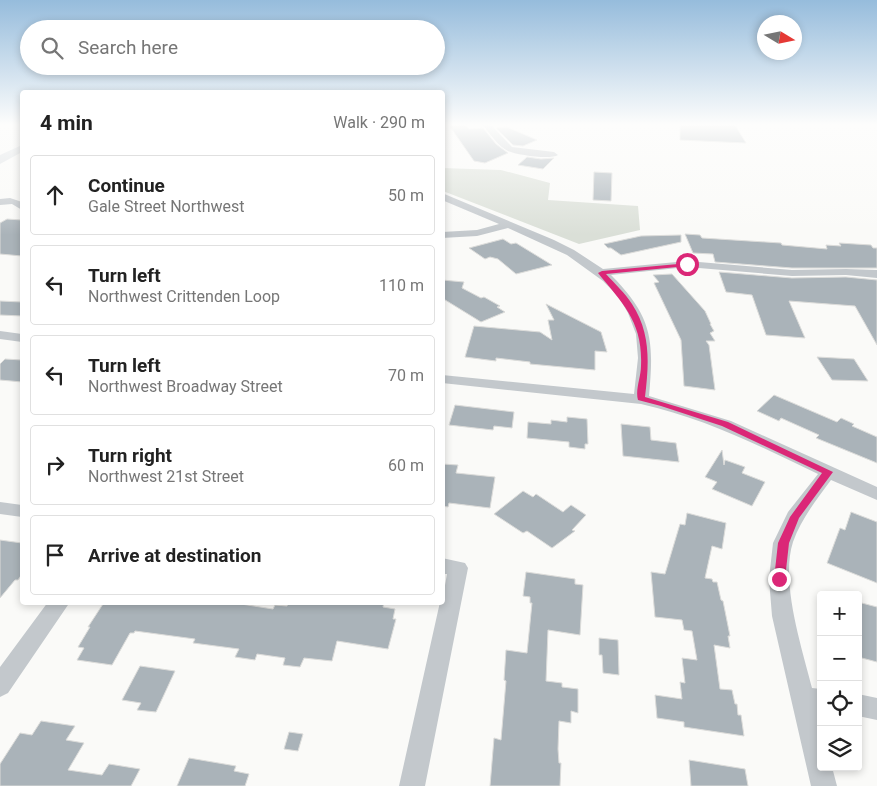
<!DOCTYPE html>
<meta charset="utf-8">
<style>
body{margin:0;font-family:Roboto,sans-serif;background:#f6f6f6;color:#222}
.controls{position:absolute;right:15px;bottom:15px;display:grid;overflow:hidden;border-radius:5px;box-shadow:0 2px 8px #0003}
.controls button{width:45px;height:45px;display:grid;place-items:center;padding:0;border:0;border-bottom:1px solid #e0e0e0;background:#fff;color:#222;font:25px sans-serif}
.compass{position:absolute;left:757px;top:15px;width:45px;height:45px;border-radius:50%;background:#fff;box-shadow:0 2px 8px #0003;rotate:100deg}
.stop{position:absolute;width:15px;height:15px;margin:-11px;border:4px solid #db2777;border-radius:50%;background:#fff}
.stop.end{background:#db2777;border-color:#fff;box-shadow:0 1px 5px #0008}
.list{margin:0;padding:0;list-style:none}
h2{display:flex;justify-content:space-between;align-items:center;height:65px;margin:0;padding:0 20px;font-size:21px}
h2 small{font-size:16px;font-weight:400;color:#767676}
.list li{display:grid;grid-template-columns:32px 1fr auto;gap:15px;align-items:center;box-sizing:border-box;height:80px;margin:0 10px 10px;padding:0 10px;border:1px solid #e0e0e0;border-radius:5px}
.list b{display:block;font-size:19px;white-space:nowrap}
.list p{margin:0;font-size:16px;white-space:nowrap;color:#767676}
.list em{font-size:16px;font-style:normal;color:#767676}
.icon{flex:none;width:28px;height:28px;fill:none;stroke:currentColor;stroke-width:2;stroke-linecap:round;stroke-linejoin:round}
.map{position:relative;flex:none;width:877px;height:786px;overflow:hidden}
.search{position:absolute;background:#fff;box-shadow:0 2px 8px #0003;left:20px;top:20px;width:425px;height:55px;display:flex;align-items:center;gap:12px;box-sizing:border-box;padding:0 18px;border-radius:28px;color:#767676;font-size:19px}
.panel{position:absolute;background:#fff;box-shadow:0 2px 8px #0003;left:20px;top:90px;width:425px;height:515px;border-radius:5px}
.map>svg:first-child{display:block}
.green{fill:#dadfd7}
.building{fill:#aab3b9;stroke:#dcdcda}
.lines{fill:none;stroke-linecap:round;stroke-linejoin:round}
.street{fill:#c3c8cc;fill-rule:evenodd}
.secondary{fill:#d6dbdf;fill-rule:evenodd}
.route{fill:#db2777}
</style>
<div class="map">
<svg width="877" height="786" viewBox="0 0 877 786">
<rect width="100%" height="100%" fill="#fafaf8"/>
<!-- green -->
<path class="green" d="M442,168l59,2 49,13 -2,17 90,6 2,24 -61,14 -136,-53z"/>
<!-- building -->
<path class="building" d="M449,125h17l3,4 14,-1 13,16 12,9 -23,10 -11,-2z
M680,125h55l11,18 -66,-3z
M507,127l30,13 -14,6 -10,-1 -17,-17z
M527,157l14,2 13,-1 -11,11 -25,-4z
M594,172l18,1 -1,28 -18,-1z
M7,219l15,1v36l-22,-2v-31z
M685,234l15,1 2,3 79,5 1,2 45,4 -1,-4 15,1 -2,-3 32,2 2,3h4v20h-85l-77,-6 -2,-8 -20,-1z
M681,235v7l-60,13 -10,-7h-3l-4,-4 37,-8z
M503,239l8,5 5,-1 36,22 -36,9 -18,-15 -8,-2 -5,2 -16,-11z
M719,272l73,6 54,-1 31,3v65l-22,-39 -66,-5 16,37 -39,-3 -14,-40 -26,-3z
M672,274l33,37 6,13h-1l4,7 -4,2 5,8h-9l3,4 6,45 -31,-4 -3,-46 -27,-57 5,-1 -6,-7z
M442,280l22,2 -2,6 19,10 3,-1 16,9 -3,1 8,5 -24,10 -39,-24z
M0,301l22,1v14l-22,-1z
M546,304l55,28 6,20 -12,-1v19l-65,-6v-2l-34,-4v3l-31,-4 9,-31 66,6 12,8 -4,-20h6z
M817,357l37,2 14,22 -36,-1z
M5,359l17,1v22l-22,-2v-16z
M774,395l63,27 4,-4 13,6 -2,2 25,11v26l-61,-25 3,-3 -38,-17 -2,3 -22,-10z
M455,405l59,7 -2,16 -18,-2 -1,4 -44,-5z
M567,417l20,2 1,25h-3v5l-16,-2v-5l-42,-4 1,-16 23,2v-4l16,2z
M621,424l29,3 1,13 25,3 3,19 -56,-6z
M722,450l2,15 1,-5 20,7 -3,6 23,9 -13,24 -40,-17 5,-7 -12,-5z
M442,464l16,1 -2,8 39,4 -5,31 -41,-5 -1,4 -6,-1z
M523,491l10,6 3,-3 27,18 8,-7 15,10 -14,15 3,1 -23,17 -25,-17 -4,2 -29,-19z
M851,512l26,10v61l-50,-20 13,-35 5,2z
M687,513l39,10 -4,26 -10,-3 -7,32 7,1 1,3h4l4,18 2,1 7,35h-2l2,12 -16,-3 6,44 12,1 3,14h2l1,11h3l3,21 -60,-9v-5l-27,-4 -2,-23 27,4 -2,-17 5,1 -3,-25 15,2 -5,-29 -8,-1 -2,-10 -27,-3 -4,-45 14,2 15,-50 5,1z
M0,540l22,3v31l-4,6h-3l-15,18z
M526,572l49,7v5l8,1 -3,50 -32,-5 -2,51 16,2v4l16,2v24l-7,-2v12l-12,-2 -1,28 1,14h2l-1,23h-70l4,-48 7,2 5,-59 -2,-1 2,-30 21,3 5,-50h-2v-6l-7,-1z
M107,602h135l-1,2 32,5 2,-4 12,1 1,-4h96l-1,5 12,2 -2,10h3l-8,30 -51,-8 -5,20 -28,-3 -4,9 -17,-2 2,-7 -28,-4 -2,6 -20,-3 4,-8 -46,-6 2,-4 -60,-8 -1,2h-4l-18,32 -35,-5 7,-12 -6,-1 12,-20h-2l15,-23h3z
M858,602l19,5v55l-19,-5z
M599,638l19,2 1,35 -16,-2 -1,-18h-3z
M140,666l35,5 -19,41 -19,-2 4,-7 -19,-3z
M41,721l34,5 -9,14 18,3 -16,27 34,5 7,-11 31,5 -9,17h-131v-22l20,-31 12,2z
M289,732l14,2 -5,17 -14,-2z
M189,758l47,8 -2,5 15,3 -4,12h-68z
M689,760l56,9 3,17h-57z"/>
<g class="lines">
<!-- street -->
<path class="street" d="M483,125h8l21,22 42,5 4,3c-7,5 -41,0 -50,-4 -9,-4 -19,-18 -25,-26z
M442,193l112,47 20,10 29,19 84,-8 105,9 54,-1 31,1v8l-31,-3 -54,1 -105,-9 -76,8c42,42 43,66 38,121l82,25 146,66v13l-46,-20c-14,19 -30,39 -38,62 -13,40 9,106 19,146l9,1v22l-3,-1 3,12v45h11l5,19h-26l-39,-170 -3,-37 4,-36 15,-31 30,-38c-58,-28 -114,-56 -177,-70l-199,-21v-8l192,19 4,-36 -2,-24 -8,-21 -10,-17 -15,-15 -36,-26 -59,-27 -31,8 -35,2v-6l35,-2 22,-6 -57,-24z
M10,198l12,4v8l-10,-6 -12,1v-6z
M0,331l22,3v8l-22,-3z
M0,502l22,3v12l-22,-3z
M442,558l23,5 3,5 -43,218h-26l41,-184h2l5,-28h-5z
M48,602h22l-62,91 -8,4v-30z
M858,694l19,4v22l-19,-4z"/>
<!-- secondary -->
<path class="secondary" d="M22,145v7l-22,12v-9z"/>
</g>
<!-- sky -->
<linearGradient id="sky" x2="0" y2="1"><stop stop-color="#96bcdc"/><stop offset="0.53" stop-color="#fdfdfc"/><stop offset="1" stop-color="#fdfdfc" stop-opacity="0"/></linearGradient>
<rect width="877" height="235" fill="url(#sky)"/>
<!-- route -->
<path class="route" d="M689,263l-2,3 -81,8c9,10 19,19 26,30 19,29 17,60 13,93l83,25 105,50 -34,46 -10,25 -4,36 -6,5 -5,-5 4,-36 12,-26 32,-44 -100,-47 -61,-20 -23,-6c-3,-10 3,-23 3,-34 2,-44 -18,-62 -43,-93l4,-2z"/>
</svg>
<div class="controls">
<button>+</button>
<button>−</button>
<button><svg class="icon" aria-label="locate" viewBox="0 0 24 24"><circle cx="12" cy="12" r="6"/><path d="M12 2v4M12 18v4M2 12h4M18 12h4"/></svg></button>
<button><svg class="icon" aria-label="layers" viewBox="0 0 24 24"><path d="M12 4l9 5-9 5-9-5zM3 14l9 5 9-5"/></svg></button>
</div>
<svg class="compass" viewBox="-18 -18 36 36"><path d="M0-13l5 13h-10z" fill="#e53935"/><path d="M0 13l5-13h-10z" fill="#767676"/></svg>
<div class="stop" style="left:687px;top:264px"></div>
<div class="stop end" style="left:779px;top:579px"></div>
<div class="search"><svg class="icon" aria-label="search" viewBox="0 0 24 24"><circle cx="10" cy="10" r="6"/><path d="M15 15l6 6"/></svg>Search here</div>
<section class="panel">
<h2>4 min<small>Walk · 290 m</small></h2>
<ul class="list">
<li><svg class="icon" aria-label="ahead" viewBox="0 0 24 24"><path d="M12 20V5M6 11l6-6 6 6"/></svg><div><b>Continue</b><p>Gale Street Northwest</p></div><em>50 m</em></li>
<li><svg class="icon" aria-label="left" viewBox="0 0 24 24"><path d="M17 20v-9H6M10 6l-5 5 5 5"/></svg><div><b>Turn left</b><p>Northwest Crittenden Loop</p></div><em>110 m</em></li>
<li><svg class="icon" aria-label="left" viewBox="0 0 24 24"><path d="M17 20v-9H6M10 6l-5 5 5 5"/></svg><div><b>Turn left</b><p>Northwest Broadway Street</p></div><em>70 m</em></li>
<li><svg class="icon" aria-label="right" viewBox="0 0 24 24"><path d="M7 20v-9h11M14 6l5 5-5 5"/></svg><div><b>Turn right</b><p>Northwest 21st Street</p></div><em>60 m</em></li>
<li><svg class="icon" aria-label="arrive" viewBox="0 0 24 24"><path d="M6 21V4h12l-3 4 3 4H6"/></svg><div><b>Arrive at destination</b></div></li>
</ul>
</section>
</div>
